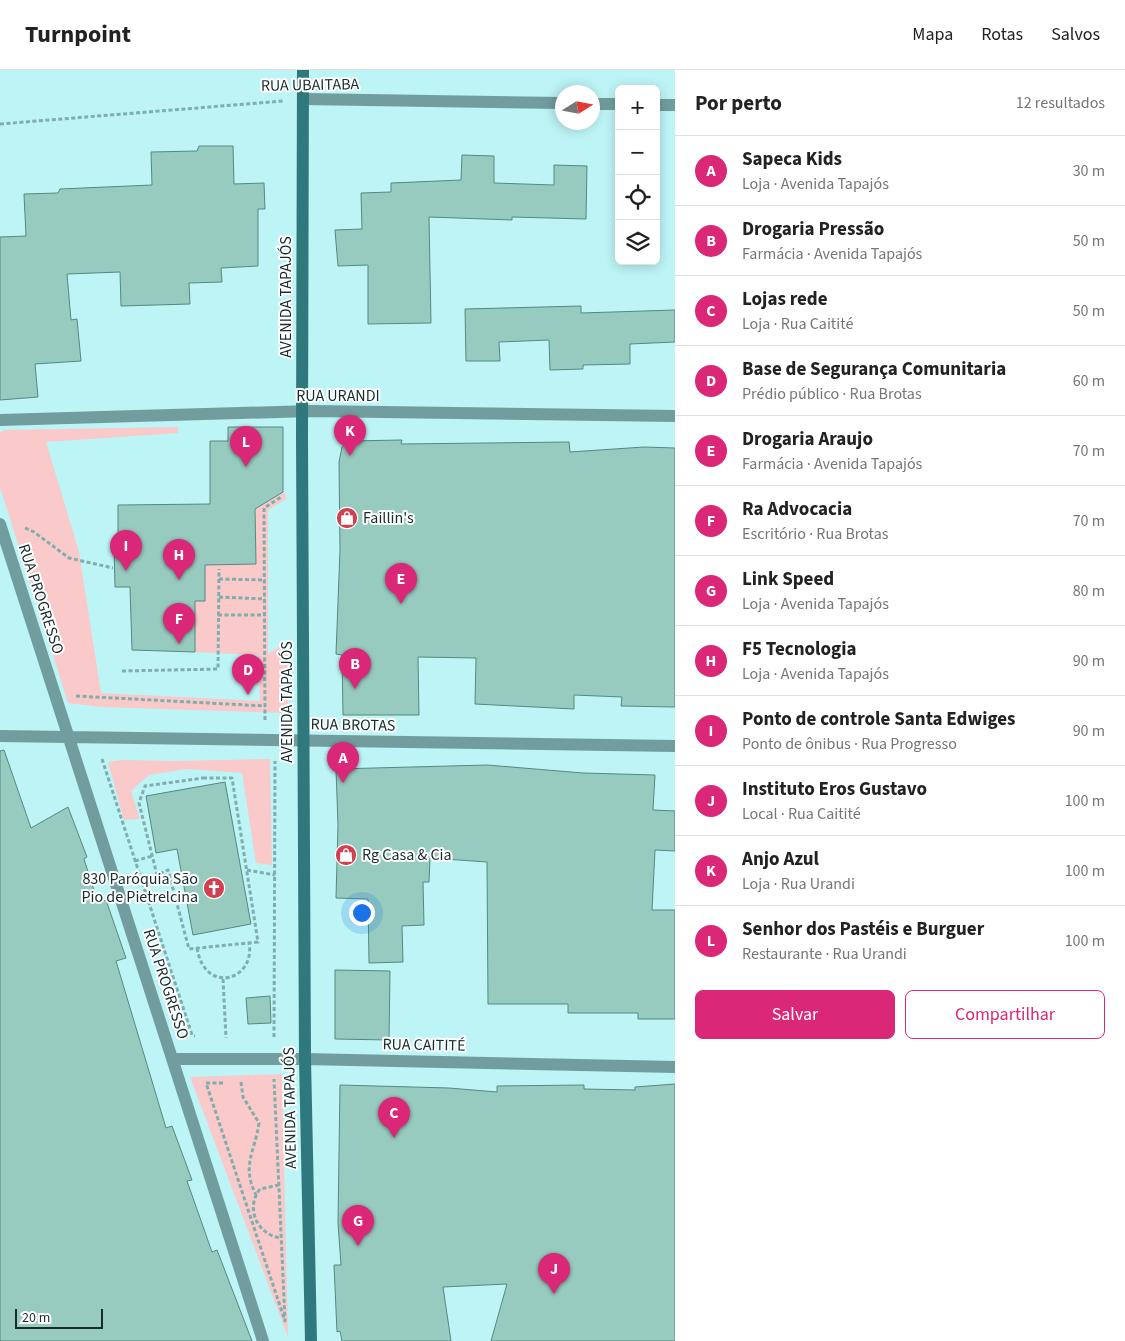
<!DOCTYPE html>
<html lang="pt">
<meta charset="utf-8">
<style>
body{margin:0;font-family:"Source Sans 3",sans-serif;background:#f6f6f6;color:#222}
.controls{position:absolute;right:15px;top:15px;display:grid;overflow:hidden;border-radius:8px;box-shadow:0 2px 12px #0003}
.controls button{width:45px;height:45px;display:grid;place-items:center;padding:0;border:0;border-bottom:1px solid #e0e0e0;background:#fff;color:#222;font:25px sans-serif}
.compass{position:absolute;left:555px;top:15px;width:45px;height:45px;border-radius:50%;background:#fff;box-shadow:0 2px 12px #0003;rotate:79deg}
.scale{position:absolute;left:15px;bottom:12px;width:88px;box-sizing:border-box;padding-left:5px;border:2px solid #162c2c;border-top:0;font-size:14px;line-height:18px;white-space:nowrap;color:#162c2c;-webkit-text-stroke:4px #fff;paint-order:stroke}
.you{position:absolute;left:361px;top:842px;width:18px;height:18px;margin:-12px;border:4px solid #fff;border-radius:50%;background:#1a73e8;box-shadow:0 0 0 8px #1a73e833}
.badge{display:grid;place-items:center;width:32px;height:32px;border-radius:50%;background:#db2777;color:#fff;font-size:16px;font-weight:700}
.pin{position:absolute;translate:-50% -41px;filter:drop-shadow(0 1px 2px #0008)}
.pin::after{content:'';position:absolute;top:26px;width:18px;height:15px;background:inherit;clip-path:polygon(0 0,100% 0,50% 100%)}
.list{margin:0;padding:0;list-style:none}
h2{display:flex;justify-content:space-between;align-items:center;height:65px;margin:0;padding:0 20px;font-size:21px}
h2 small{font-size:16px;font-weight:400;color:#767676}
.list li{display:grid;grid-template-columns:32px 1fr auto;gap:15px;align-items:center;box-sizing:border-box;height:70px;padding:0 20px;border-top:1px solid #e0e0e0}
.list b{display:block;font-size:19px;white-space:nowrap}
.list p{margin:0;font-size:16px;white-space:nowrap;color:#767676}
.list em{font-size:16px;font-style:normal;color:#767676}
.actions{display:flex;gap:10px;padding:15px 20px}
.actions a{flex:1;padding:11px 0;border:1px solid #db2777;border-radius:8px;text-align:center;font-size:18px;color:#db2777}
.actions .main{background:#db2777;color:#fff}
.icon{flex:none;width:28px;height:28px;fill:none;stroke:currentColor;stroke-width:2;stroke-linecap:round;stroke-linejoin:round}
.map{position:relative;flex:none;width:675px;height:1271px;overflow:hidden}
header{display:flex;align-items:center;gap:30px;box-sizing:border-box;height:70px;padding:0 25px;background:#fff;border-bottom:1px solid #e0e0e0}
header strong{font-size:24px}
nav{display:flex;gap:28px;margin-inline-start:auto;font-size:18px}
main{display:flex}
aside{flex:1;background:#fff}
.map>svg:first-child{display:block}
.green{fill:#f9cac9}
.building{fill:#98cbbf;stroke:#57887e}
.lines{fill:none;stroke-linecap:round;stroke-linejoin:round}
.path{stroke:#81adae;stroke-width:3;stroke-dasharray:4 2.5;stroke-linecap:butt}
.minor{stroke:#719d9f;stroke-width:12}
.tertiary{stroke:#719d9f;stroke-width:12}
.secondary{stroke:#2f797c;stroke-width:12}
.labels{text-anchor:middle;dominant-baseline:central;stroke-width:4;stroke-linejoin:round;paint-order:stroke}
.street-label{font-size:16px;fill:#162c2c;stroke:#fff}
.poi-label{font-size:16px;fill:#162c2c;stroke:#fff;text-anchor:start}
</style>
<header>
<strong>Turnpoint</strong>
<nav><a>Mapa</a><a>Rotas</a><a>Salvos</a></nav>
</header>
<main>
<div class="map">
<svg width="675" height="1271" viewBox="0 0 675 1271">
<rect width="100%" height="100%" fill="#bdf4f6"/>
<!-- green -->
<path class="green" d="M178,357v6l-132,9 33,110 22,141 159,8 -2,-46 -63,-3v-51h10v-36l51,-1 -1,-60h8l22,-12 1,7 -18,11v144l19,-12 1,71 -186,-6 -34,-4 -68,-216v-54l4,-3z
M270,689l2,106 -16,-2 -14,-90 -55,-4 -38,6 -18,16 9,28 -16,1 -16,-58 14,-2 54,1z
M282,1004l6,263 -98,-260z"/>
<!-- building -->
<path class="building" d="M199,76h34l1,38 30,-1 1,26h-7v57l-37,2 1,14 -33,1 1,21 -69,2 -1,-34 -53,2 4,46 6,-1 4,42 -46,3 3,33 -38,3v-163l26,-1 -2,-42 34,-1 2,-4 92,-4 -1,-33 46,-1z
M462,85l32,1v27l60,2v-20l33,1 -1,53 -74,-2v3l-83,-3 2,106 -63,1v-59l-30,1 -3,-36 27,-1 -1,-36 30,-1v-9l70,-3z
M581,236v7l94,-3v32l-45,2v20l-47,1v4l-33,1 -1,-30 -50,2 1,19h-34l-1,-52z
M228,357h55v65l-28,17 1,55 -51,1v36h-10v51l-63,-2 -2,-63h-15l-1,-43 4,-1v-38l92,-1v-63h18z
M402,370l-1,4 168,-2 1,10 74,-5 31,1v259l-54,-1 1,-9 -48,-2v14l-99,-5 1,-46 -58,-1 1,58h-76l-1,-60 -6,-1 4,-104 -1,-88 3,-15 7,-6z
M4,680l27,78 37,-21 19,50 -3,2 14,44 8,-3 20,58 -10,3 50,167 6,-2 20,54 -5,1 25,71 5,-2 35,91h-252v-590z
M487,695l96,8 72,2 -2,35 22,1v40l-20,-1 -3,60h23v109h-37v-6h-70v-9h-80l-1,-142 -57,-4 -1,24h-6l1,43 -22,1 1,36 -34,1 -1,-64 -32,-1 2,-73 -2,-56z
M225,712l26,142 -58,11 -16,-86 -21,4 -10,-57z
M335,900l55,1 -1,69 -54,-1z
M270,926l1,27 -23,1 -2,-26z
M675,1014v257h-184l16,-57 -64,3 8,54h-109l-2,-10 -3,1 -3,-67h7l-3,-42 2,-138 109,3 48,4v-6l87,-1v4l51,1v-3z"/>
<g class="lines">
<!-- path -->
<path class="path" d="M0,54l283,-23
M25,458l9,4 35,26 44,10
M219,509l46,1
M219,527l46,2
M218,545h47
M122,601l96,-2 1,-100
M76,626l189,10
M265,650l-1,-212 17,-11
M102,689l90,276 3,1
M203,708h29l26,164 -69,7 -21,-79 -11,5 -18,-72 6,-17z
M135,791l17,-5
M247,800l28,5
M197,878c8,48 59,32 52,-5
M223,909l3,59
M274,967l1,-276
M241,1012l2,15 16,26c-4,29 -18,42 -3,72
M223,1013h-17l79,238 -11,-242
M279,1115l-19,4c-15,19 -3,46 21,49"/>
<!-- minor -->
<path class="minor" d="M303,29l259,4
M592,34h27
M656,35h19
M0,350l311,-9 364,5
M0,454l263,817
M0,666l675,10
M173,989h132"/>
<!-- tertiary -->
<path class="tertiary" d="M305,989l370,8"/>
<!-- secondary -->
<path class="secondary" d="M303,0l-1,368 3,621 6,282"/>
</g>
<!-- icons -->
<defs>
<g id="shop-disc" transform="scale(1.125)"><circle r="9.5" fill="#d14050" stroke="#fff"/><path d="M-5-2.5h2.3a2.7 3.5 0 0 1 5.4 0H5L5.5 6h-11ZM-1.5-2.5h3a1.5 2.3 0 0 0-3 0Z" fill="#fff"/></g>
<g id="church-disc" transform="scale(1.125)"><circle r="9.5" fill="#d14050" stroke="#fff"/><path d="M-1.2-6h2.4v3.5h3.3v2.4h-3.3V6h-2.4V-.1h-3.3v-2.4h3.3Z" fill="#fff"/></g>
</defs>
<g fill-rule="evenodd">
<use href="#shop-disc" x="347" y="448"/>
<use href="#shop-disc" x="346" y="785"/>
<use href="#church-disc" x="214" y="818"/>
</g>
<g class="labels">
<!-- street labels -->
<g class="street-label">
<text transform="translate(310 15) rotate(-1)">RUA UBAITABA</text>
<text transform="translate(286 227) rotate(-90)">AVENIDA TAPAJÓS</text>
<text x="338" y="326">RUA URANDI</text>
<text transform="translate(41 529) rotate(72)">RUA PROGRESSO</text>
<text transform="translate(287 632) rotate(-90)">AVENIDA TAPAJÓS</text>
<text transform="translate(353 655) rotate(1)">RUA BROTAS</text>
<text transform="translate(166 914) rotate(72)">RUA PROGRESSO</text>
<text transform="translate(424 975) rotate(1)">RUA CAITITÉ</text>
<text transform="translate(290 1038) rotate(-91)">AVENIDA TAPAJÓS</text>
</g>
<!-- poi labels -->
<g class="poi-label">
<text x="363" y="448">Faillin's</text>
<text x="362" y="785">Rg Casa &amp; Cia</text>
<text x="198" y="809" text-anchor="end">830 Paróquia São<tspan x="198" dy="18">Pio de Pietrelcina</tspan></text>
</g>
</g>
</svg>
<div class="controls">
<button>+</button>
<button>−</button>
<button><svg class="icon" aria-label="locate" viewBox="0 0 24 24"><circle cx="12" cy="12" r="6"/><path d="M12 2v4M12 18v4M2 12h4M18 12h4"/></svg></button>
<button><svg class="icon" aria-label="layers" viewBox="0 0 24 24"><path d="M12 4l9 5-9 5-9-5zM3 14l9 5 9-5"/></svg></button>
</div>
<svg class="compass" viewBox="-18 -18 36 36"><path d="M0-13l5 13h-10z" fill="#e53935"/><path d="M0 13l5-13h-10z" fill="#767676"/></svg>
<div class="scale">20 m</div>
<div class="you"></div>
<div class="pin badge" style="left:343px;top:713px">A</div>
<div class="pin badge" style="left:355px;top:619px">B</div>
<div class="pin badge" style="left:394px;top:1068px">C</div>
<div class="pin badge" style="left:248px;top:625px">D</div>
<div class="pin badge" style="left:401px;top:534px">E</div>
<div class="pin badge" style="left:179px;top:574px">F</div>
<div class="pin badge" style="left:358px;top:1176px">G</div>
<div class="pin badge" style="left:179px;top:510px">H</div>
<div class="pin badge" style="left:126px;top:501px">I</div>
<div class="pin badge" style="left:554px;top:1224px">J</div>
<div class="pin badge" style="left:350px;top:386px">K</div>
<div class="pin badge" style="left:246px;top:397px">L</div>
</div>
<aside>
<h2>Por perto<small>12 resultados</small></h2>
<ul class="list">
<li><span class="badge">A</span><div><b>Sapeca Kids</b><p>Loja · Avenida Tapajós</p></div><em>30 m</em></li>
<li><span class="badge">B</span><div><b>Drogaria Pressão</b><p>Farmácia · Avenida Tapajós</p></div><em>50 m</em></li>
<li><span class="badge">C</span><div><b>Lojas rede</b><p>Loja · Rua Caitité</p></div><em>50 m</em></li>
<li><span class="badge">D</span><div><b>Base de Segurança Comunitaria</b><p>Prédio público · Rua Brotas</p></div><em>60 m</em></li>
<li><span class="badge">E</span><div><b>Drogaria Araujo</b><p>Farmácia · Avenida Tapajós</p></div><em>70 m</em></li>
<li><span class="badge">F</span><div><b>Ra Advocacia</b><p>Escritório · Rua Brotas</p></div><em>70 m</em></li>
<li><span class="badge">G</span><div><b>Link Speed</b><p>Loja · Avenida Tapajós</p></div><em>80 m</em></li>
<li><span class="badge">H</span><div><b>F5 Tecnologia</b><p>Loja · Avenida Tapajós</p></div><em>90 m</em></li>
<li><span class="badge">I</span><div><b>Ponto de controle Santa Edwiges</b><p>Ponto de ônibus · Rua Progresso</p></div><em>90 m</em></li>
<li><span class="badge">J</span><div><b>Instituto Eros Gustavo</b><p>Local · Rua Caitité</p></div><em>100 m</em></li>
<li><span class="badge">K</span><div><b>Anjo Azul</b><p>Loja · Rua Urandi</p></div><em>100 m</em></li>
<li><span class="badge">L</span><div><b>Senhor dos Pastéis e Burguer</b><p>Restaurante · Rua Urandi</p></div><em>100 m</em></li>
</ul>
<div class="actions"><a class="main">Salvar</a><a>Compartilhar</a></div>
</aside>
</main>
